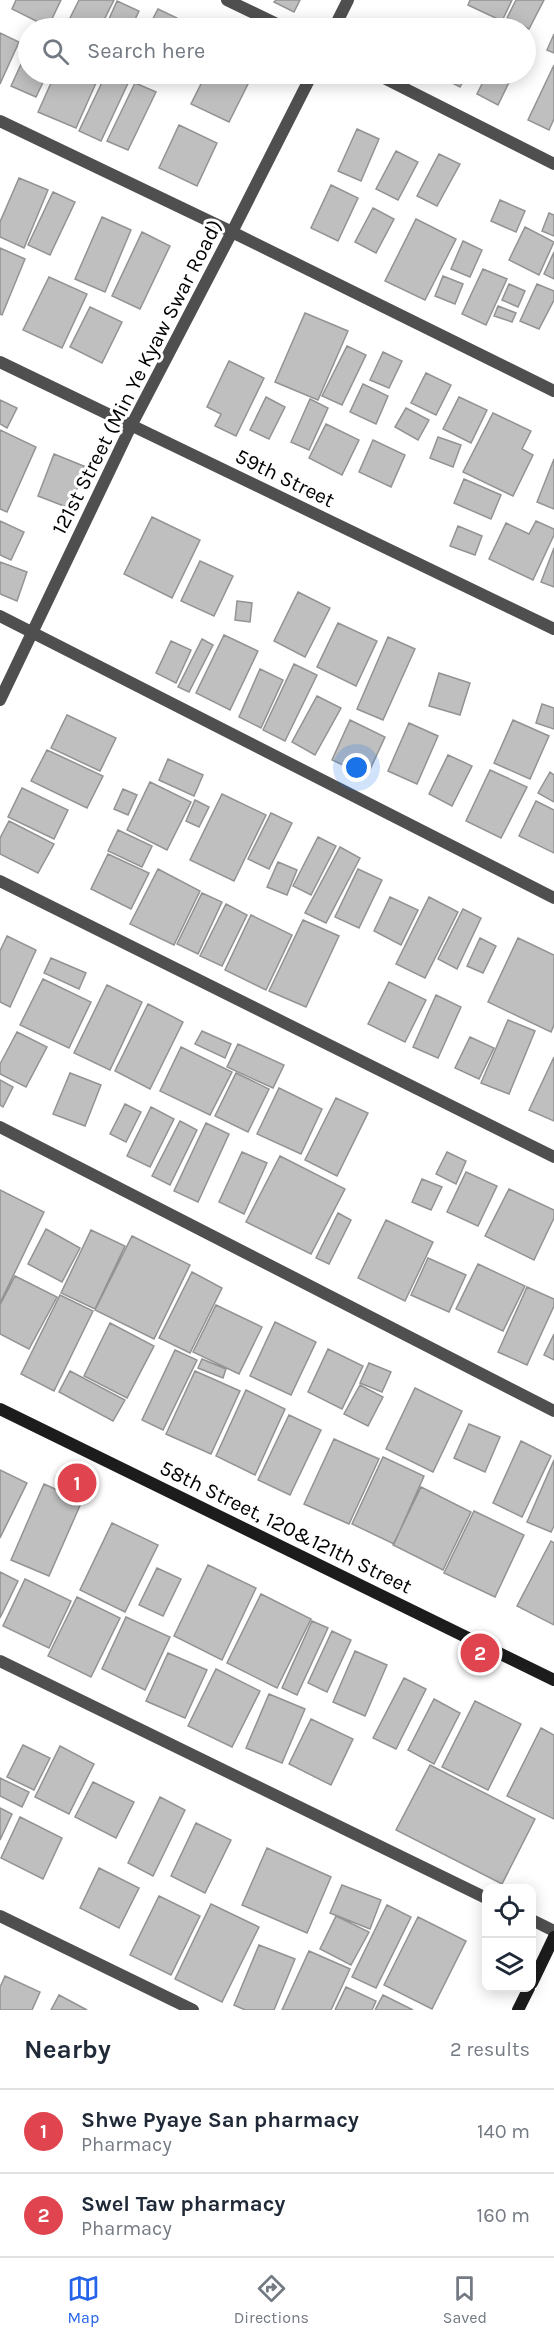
<!DOCTYPE html>
<style>
body{margin:0;font-family:Karla,sans-serif;background:#f2f2f3;color:#1f2937}
.controls{position:absolute;right:18px;bottom:18px;display:grid;overflow:hidden;border-radius:12px;box-shadow:0 3px 15px #0003}
.controls button{width:54px;height:54px;display:grid;place-items:center;padding:0;border:0;border-bottom:2px solid #e0e1e3;background:#fff;color:#1f2937;font:30px sans-serif}
.you{position:absolute;left:357px;top:768px;width:21px;height:21px;margin:-15px;border:4px solid #fff;border-radius:50%;background:#1a73e8;box-shadow:0 0 0 9px #1a73e833}
.badge{display:grid;place-items:center;width:39px;height:39px;border-radius:50%;background:#2563eb;color:#fff;font-size:20px;font-weight:700}
.pin{position:absolute;translate:-50% -50%;border:3px solid #fff;box-shadow:0 2px 6px #0006}
.list{margin:0;padding:0;list-style:none}
h2{display:flex;justify-content:space-between;align-items:center;height:78px;margin:0;padding:0 24px;font-size:26px}
h2 small{font-size:20px;font-weight:400;color:#747a83}
.list li{display:grid;grid-template-columns:39px 1fr auto;gap:18px;align-items:center;box-sizing:border-box;height:84px;padding:0 24px;border-top:2px solid #e0e1e3}
.list b{display:block;font-size:22px;white-space:nowrap}
.list p{margin:0;font-size:20px;white-space:nowrap;color:#747a83}
.list em{font-size:20px;font-style:normal;color:#747a83}
.icon{flex:none;width:33px;height:33px;fill:none;stroke:currentColor;stroke-width:2;stroke-linecap:round;stroke-linejoin:round}
.map{position:relative;flex:none;width:554px;height:2010px;overflow:hidden}
.search{position:absolute;background:#fff;box-shadow:0 3px 15px #0003;left:18px;right:18px;top:18px;height:66px;display:flex;align-items:center;gap:15px;box-sizing:border-box;padding:0 21px;border-radius:33px;color:#747a83;font-size:22px}
.sheet{height:246px;background:#fff}
nav{display:flex;justify-content:space-around;align-items:center;box-sizing:border-box;height:84px;border-top:2px solid #e0e1e3;background:#fff;font-size:16px;color:#747a83}
nav a{display:grid;justify-items:center;gap:3px}
nav .on{color:#2563eb}
.map>svg:first-child{display:block}
.building{fill:#bfbfbf;stroke:#939393;stroke-width:1.5}
.lines{fill:none;stroke-linecap:round;stroke-linejoin:round}
.street{stroke:#4f4f4f;stroke-width:12}
.secondary{stroke:#1c1c1c;stroke-width:12}
.labels{text-anchor:middle;dominant-baseline:central;stroke-width:6;stroke-linejoin:round;paint-order:stroke}
.street-label{font-size:21px;fill:#000;stroke:#fff}
</style>
<div class="map">
<svg width="554" height="2010" viewBox="0 0 554 2010">
<rect width="100%" height="100%" fill="#fff"/>
<!-- building -->
<path class="building" d="M16,0h45l-13,27 -36,-18z
M79,0h35l-14,28h-29l-5,-2z
M276,0h24l-6,12 -20,-10z
M470,0h42l-10,21 -34,-16z
M516,0h28l-15,29 -22,-11z
M117,1l22,10 -8,17h-26z
M158,9l19,9 -5,10h-24z
M468,20l18,8h-23z
M0,33l19,9 -19,42z
M554,34v19l-7,-3z
M28,49v25h19l-11,23 -25,-11z
M554,65v54l-5,11 -21,-10z
M55,74h45l-24,54 -38,-16z
M106,74h8l15,7 -28,60 -22,-10z
M206,74h47l-24,48 -38,-18z
M438,74h29l-7,13 -23,-12z
M487,74h26l-15,31 -21,-11z
M135,83l21,9 -28,58 -21,-9z
M179,125l38,18 -20,43 -38,-18z
M357,129l22,10 -18,42 -23,-10z
M396,151l22,11 -20,38 -22,-11z
M439,154l21,10 -23,42 -20,-10z
M19,178l29,12 -24,58 -24,-11v-15z
M331,185l27,13 -20,43 -27,-13z
M53,192l22,10 -25,53 -22,-10z
M500,200l25,11 -9,21 -25,-11z
M373,208l21,11 -18,34 -21,-11z
M549,213l5,2v21l-12,-5z
M102,217l29,13 -26,62 -30,-13z
M416,219l40,20 -31,61 -40,-19z
M525,227l29,15 -15,33 -30,-15z
M142,232l28,14 -30,63 -28,-13z
M463,241l19,9 -12,27 -19,-8z
M0,248l25,11 -23,56 -2,-1z
M554,252v27l-10,-5z
M483,269l24,10 -21,46 -24,-11z
M443,276l20,8 -8,20 -20,-8z
M49,277l38,17 -25,54 -39,-18z
M509,284l16,7 -7,16 -16,-7z
M537,284l17,7v9l-15,29 -19,-8z
M498,306l18,7 -4,9 -18,-6z
M90,307l32,15 -20,41 -32,-16z
M305,313l43,18 -30,69 -43,-18z
M347,346l19,9 -24,50 -20,-9z
M383,352l19,9 -13,27 -19,-8z
M229,361l35,17 -28,58 -21,-10 6,-12 -14,-7z
M426,373l25,12 -15,30 -25,-12z
M363,384l25,12 -12,28 -26,-12z
M266,397l19,10 -16,32 -19,-9z
M459,397l28,13 -16,33 -28,-14z
M310,399l18,9 -19,42 -18,-8z
M0,400l17,8 -10,20 -7,-4z
M406,408l23,12 -11,20 -23,-13z
M493,413l38,18 -9,18 11,6 -20,41 -50,-24z
M326,424l33,16 -17,35 -33,-17z
M0,430l36,17 -29,65 -7,-3z
M438,437l23,8 -8,22 -23,-9z
M373,440l32,15 -14,32 -32,-15z
M54,454l32,13 -17,41 -31,-12z
M554,459v50l-17,-7z
M464,479l37,16 -10,24 -37,-16z
M152,517l48,23 -28,58 -48,-24z
M0,521l24,11 -13,28 -11,-5z
M536,521l18,8v6l-21,45 -44,-21 17,-36 23,11z
M458,526l24,10 -7,19 -25,-9z
M554,548v39l-13,-5z
M200,561l33,15 -19,40 -33,-15z
M0,562l27,10 -10,29 -17,-7z
M298,592l32,16 -25,49 -31,-16z
M237,601l15,2 -2,19 -15,-2z
M338,623l39,18 -21,45 -39,-19z
M224,635l34,16 -28,59 -34,-17z
M388,637l27,12 -32,71 -26,-11z
M202,639l11,6 -24,47 -11,-5z
M171,641l20,9 -15,33 -20,-10z
M294,664l23,11 -32,66 -22,-11z
M260,669l23,11 -22,48 -22,-11z
M439,673l31,10 -10,32 -31,-9z
M317,696l24,12 -26,47 -23,-13z
M542,704l12,4v21l-18,-6z
M67,715l49,23 -16,33 -49,-23z
M350,720l35,17 -18,39 -35,-16z
M513,720l36,16 -19,43 -36,-16z
M409,723l29,13 -21,48 -29,-13z
M47,750l56,26 -16,32 -56,-27z
M448,755l24,11 -20,40 -23,-12z
M168,759l35,16 -9,21 -35,-16z
M490,770l37,17 -26,51 -35,-17z
M550,772l4,3v27l-16,-9z
M150,782l41,20 -24,48 -40,-20z
M22,788l46,22 -14,29 -46,-22z
M123,789l14,6 -9,20 -14,-6z
M222,794l44,21 -32,66 -44,-21z
M195,800l14,7 -10,20 -13,-6z
M536,801l18,9v43l-35,-17z
M271,813l21,10 -23,46 -21,-10z
M9,821l45,23 -16,29 -38,-19v-16z
M118,830l34,16 -10,21 -34,-16z
M318,837l18,9 -25,49 -18,-9z
M340,847l20,11 -34,65 -21,-10z
M108,854l41,19 -18,36 -40,-20z
M278,862l19,8 -10,25 -20,-8z
M158,869l42,22 -26,54 -44,-21z
M358,869l24,11 -23,48 -24,-11z
M202,893l20,9 -24,52 -21,-10z
M390,897l28,13 -17,35 -27,-14z
M429,897l29,15 -33,66 -29,-14z
M226,904l21,11 -25,51 -22,-10z
M463,909l18,9 -24,51 -19,-10z
M251,915l41,20 -26,55 -41,-20z
M303,920l36,16 -33,71 -37,-16z
M7,936l29,14 -26,57 -10,-5v-51z
M480,938l16,8 -13,27 -16,-7z
M518,938l36,17v70l-3,7 -63,-30z
M51,958l35,15 -7,16 -35,-16z
M43,979l48,23 -22,46 -49,-23z
M389,982l37,18 -21,42 -37,-18z
M107,985l35,17 -32,68 -36,-17z
M436,995l25,12 -23,51 -25,-11z
M148,1004l35,18 -33,67 -35,-18z
M508,1020l27,11 -26,63 -28,-11z
M202,1031l29,13 -6,14 -30,-14z
M17,1032l30,15 -21,40 -26,-13v-10z
M470,1037l24,11 -15,31 -24,-11z
M238,1044l46,21 -11,23 -46,-21z
M181,1047l51,25 -22,43 -50,-24z
M554,1057v64l-25,-11z
M70,1073l31,12 -16,41 -32,-12z
M236,1073l33,16 -21,43 -33,-16z
M0,1080l13,7 -10,20 -3,-2z
M279,1088l43,21 -21,45 -44,-20z
M336,1098l32,15 -31,63 -32,-16z
M125,1104l16,8 -15,30 -16,-8z
M151,1107l23,12 -24,48 -23,-11z
M180,1121l17,9 -27,55 -18,-9z
M206,1123l23,11 -31,68 -24,-11z
M242,1152l25,11 -23,51 -25,-12z
M447,1152l19,9 -10,23 -20,-10z
M280,1156l65,33 -34,65 -65,-32z
M466,1172l31,14 -19,40 -31,-14z
M422,1179l20,8 -11,23 -19,-8z
M509,1189l45,21v8l-20,42 -49,-24z
M0,1190l44,22 -44,91z
M338,1213l13,7 -22,44 -13,-6z
M386,1220l47,22 -28,59 -47,-23z
M46,1229l34,19 -18,34 -34,-18z
M91,1230l34,16 -30,63 -34,-16z
M132,1236l58,29 -36,74 -59,-29z
M428,1258l38,17 -17,37 -38,-17z
M478,1264l47,22 -22,45 -47,-22z
M192,1272l30,16 -32,65 -31,-15z
M15,1276l42,21 -28,52 -29,-15v-29z
M527,1287l27,12v7l-27,59 -29,-13z
M60,1295l33,16 -39,80 -33,-17z
M216,1305l46,22 -23,47 -46,-22z
M275,1322l41,20 -25,53 -41,-19z
M110,1323l44,23 -27,52 -43,-22z
M554,1334v26l-10,-5z
M328,1349l35,17 -21,43 -34,-17z
M175,1350l22,10 -34,70 -21,-10z
M202,1359l24,10 -3,9 -25,-10z
M369,1363l22,9 -9,20 -22,-9z
M70,1371l55,29 -12,21 -54,-29z
M195,1371l45,20 -29,63 -45,-20z
M360,1385l23,12 -15,29 -24,-12z
M415,1388l47,23 -29,61 -47,-23z
M246,1390l39,19 -30,66 -39,-19z
M289,1415l32,15 -31,65 -32,-15z
M469,1424l31,13 -15,35 -31,-14z
M334,1439l45,20 -30,65 -45,-20z
M521,1441l30,15 -29,61 -29,-14z
M383,1457l41,19 -30,68 -42,-20z
M554,1460v66l-3,6 -24,-10z
M0,1470l27,13 -27,55z
M44,1484l38,17 -33,75 -38,-16z
M421,1487l50,25 -28,58 -50,-25z
M474,1511l50,24 -29,62 -51,-24z
M112,1523l46,22 -33,67 -45,-22z
M551,1541l3,2v82l-37,-19z
M208,1565l48,23 -34,72 -48,-24z
M157,1568l24,11 -18,37 -24,-11z
M0,1572l18,9 -18,37z
M25,1579l46,22 -22,47 -46,-22z
M261,1594l50,25 -34,69 -50,-25z
M77,1597l43,21 -29,59 -43,-21z
M126,1617l44,20 -25,53 -43,-21z
M312,1621l16,7 -31,67 -15,-7z
M332,1631l19,9 -24,52 -19,-9z
M355,1651l32,14 -22,51 -32,-14z
M168,1653l39,17 -22,48 -39,-17z
M216,1669l44,22 -28,56 -44,-21z
M404,1678l22,11 -30,60 -23,-11z
M269,1694l36,15 -23,54 -36,-15z
M434,1699l26,14 -26,51 -26,-14z
M475,1701l46,23 -33,66 -46,-23z
M311,1719l42,20 -22,46 -42,-21z
M541,1728l13,7v84l-47,-23z
M23,1745l27,13 -16,32 -27,-13z
M60,1746l34,18 -25,50 -34,-17z
M430,1765l105,54 -33,65 -106,-54z
M0,1778l29,14 -7,15 -22,-11z
M93,1782l41,20 -18,36 -41,-21z
M160,1797l25,13 -32,66 -25,-13z
M0,1808l12,6 -12,26z
M20,1817l42,21 -19,41 -42,-21z
M196,1823l35,17 -26,53 -34,-17z
M267,1848l64,29 -24,56 -65,-28z
M99,1868l40,20 -20,40 -39,-20z
M342,1885l39,15 -11,29 -40,-16z
M159,1896l41,20 -29,59 -41,-20z
M211,1904l48,23 -37,75 -47,-23z
M387,1905l24,12 -35,71 -24,-11z
M336,1916l33,16 -18,33 -31,-16z
M418,1917l48,24 -34,68 -48,-24z
M259,1945l36,14 -21,51h-29l-11,-5z
M309,1951l41,18 -19,41h-49z
M5,1976l35,16 -8,18h-32v-23z
M346,1987l30,14 -4,9h-37z
M59,1995l28,15h-36z
M383,1995l30,15h-38z"/>
<g class="lines">
<!-- street -->
<path class="street" d="M227,0l58,28
M334,28l14,-28
M376,74l178,90
M0,121l232,111 322,159
M0,362l554,267
M0,616l554,282
M0,700l131,-274 101,-194 80,-158
M0,881l554,276
M0,1127l554,284
M0,1661l486,237
M0,1916l193,94
M532,1920l22,11"/>
<!-- secondary -->
<path class="secondary" d="M0,1409l554,271
M532,1983l22,-46
M518,2010l11,-22"/>
</g>
<g class="labels">
<!-- street labels -->
<g class="street-label">
<text transform="translate(137 377) rotate(-63)">121st Street (Min Ye Kyaw Swar Road)</text>
<text transform="translate(285 478) rotate(26)">59th Street</text>
<text transform="translate(286 1527) rotate(26)">58th Street, 120&amp;121th Street</text>
</g>
</g>
</svg>
<div class="controls">
<button><svg class="icon" aria-label="locate" viewBox="0 0 24 24"><circle cx="12" cy="12" r="6"/><path d="M12 2v4M12 18v4M2 12h4M18 12h4"/></svg></button>
<button><svg class="icon" aria-label="layers" viewBox="0 0 24 24"><path d="M12 4l9 5-9 5-9-5zM3 14l9 5 9-5"/></svg></button>
</div>
<div class="you"></div>
<div class="pin badge" style="left:77px;top:1483px;background:#e0444e">1</div>
<div class="pin badge" style="left:480px;top:1653px;background:#e0444e">2</div>
<div class="search"><svg class="icon" aria-label="search" viewBox="0 0 24 24"><circle cx="10" cy="10" r="6"/><path d="M15 15l6 6"/></svg>Search here</div>
</div>
<section class="sheet">
<h2>Nearby<small>2 results</small></h2>
<ul class="list">
<li><span class="badge" style="background:#e0444e">1</span><div><b>Shwe Pyaye San pharmacy</b><p>Pharmacy</p></div><em>140 m</em></li>
<li><span class="badge" style="background:#e0444e">2</span><div><b>Swel Taw pharmacy</b><p>Pharmacy</p></div><em>160 m</em></li>
</ul>
</section>
<nav>
<a class="on"><svg class="icon" aria-label="map" viewBox="0 0 24 24"><path d="M3 6l6-2 6 2 6-2v14l-6 2-6-2-6 2zM9 4v14M15 6v14"/></svg>Map</a>
<a><svg class="icon" aria-label="directions" viewBox="0 0 24 24"><path d="M12 3l9 9-9 9-9-9zM9 14v-3h6M13 9l2 2-2 2"/></svg>Directions</a>
<a><svg class="icon" aria-label="saved" viewBox="0 0 24 24"><path d="M7 4h10v16l-5-4-5 4z"/></svg>Saved</a>
</nav>
